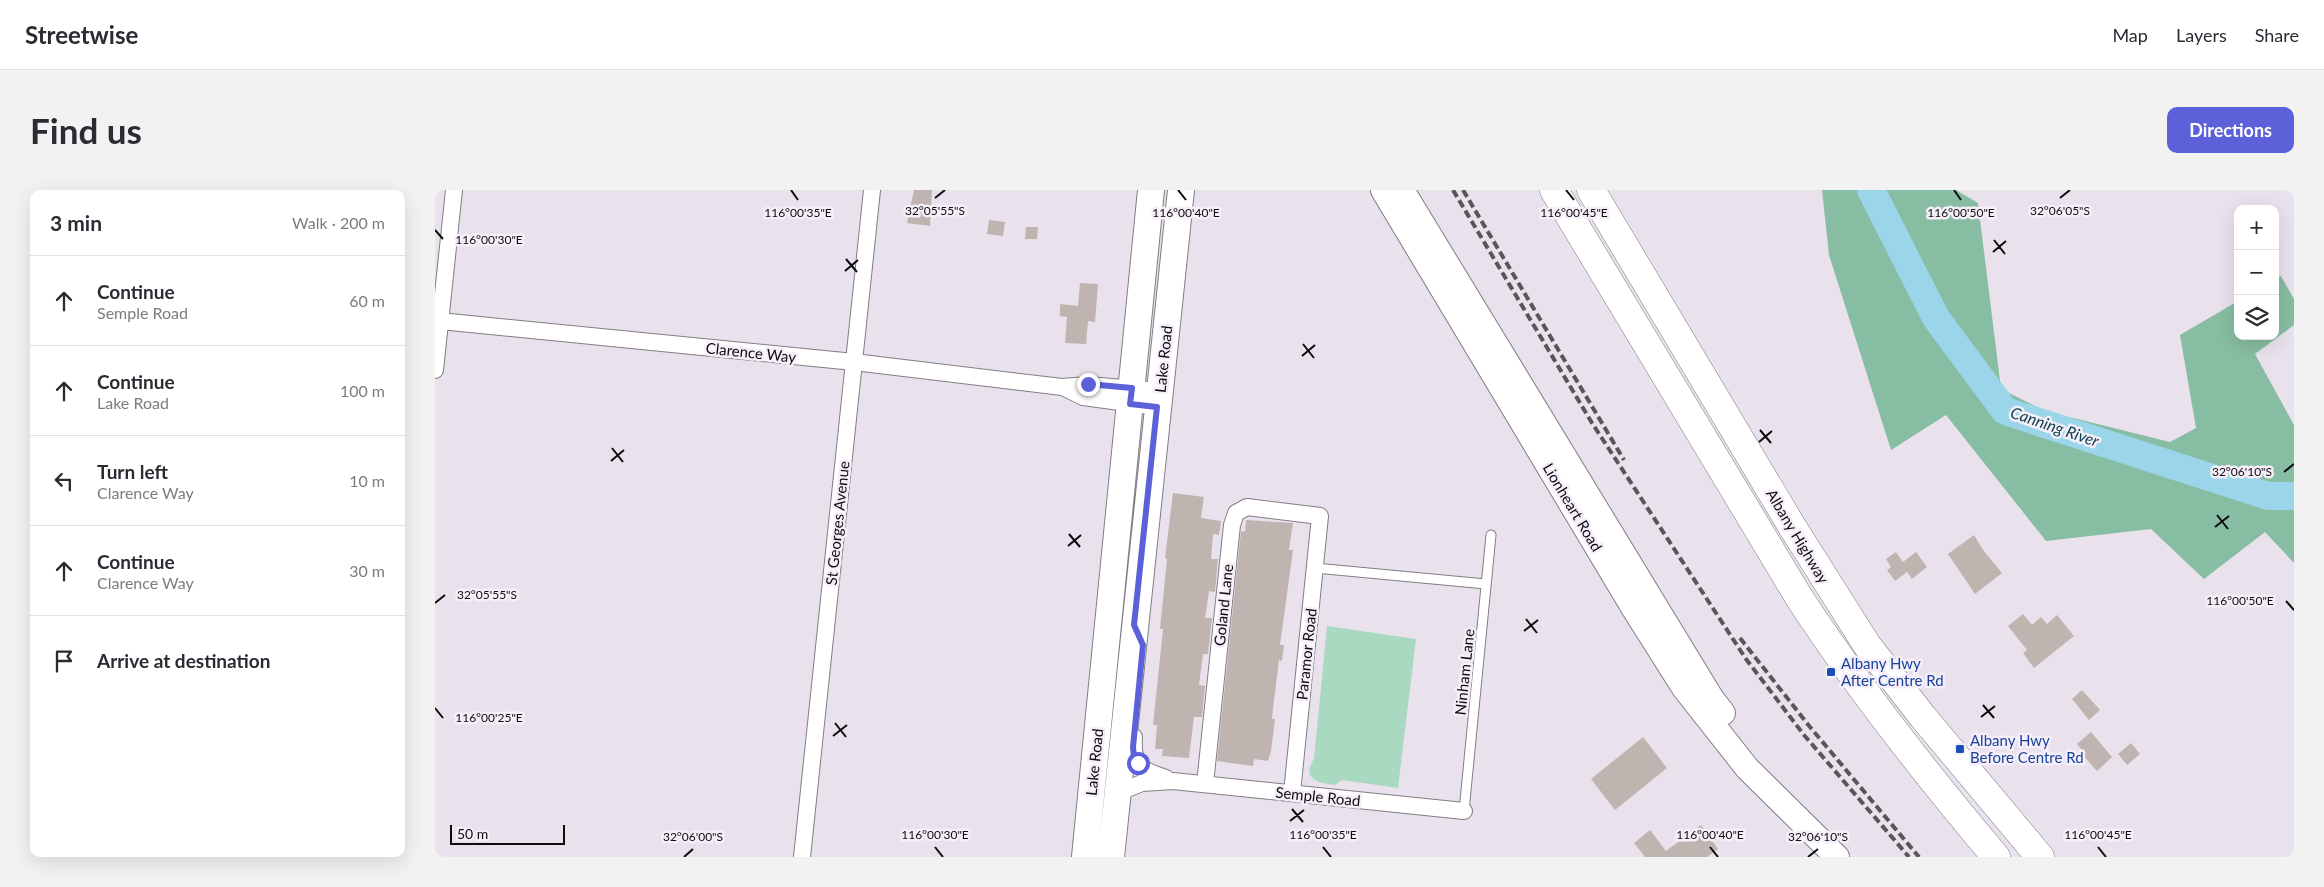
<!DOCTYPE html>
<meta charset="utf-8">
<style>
body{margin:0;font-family:Lato,sans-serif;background:#f2f2f3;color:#2b2b33}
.controls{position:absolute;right:15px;top:15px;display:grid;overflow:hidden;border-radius:10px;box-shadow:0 5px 20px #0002}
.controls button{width:45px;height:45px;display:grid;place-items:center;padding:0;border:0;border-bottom:1px solid #e1e1e2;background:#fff;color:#2b2b33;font:25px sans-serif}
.scale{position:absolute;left:15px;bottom:12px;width:115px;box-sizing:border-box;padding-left:5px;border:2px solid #0d0b0e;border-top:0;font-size:14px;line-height:18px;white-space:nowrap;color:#0d0b0e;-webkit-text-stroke:4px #f6eff9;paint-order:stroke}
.stop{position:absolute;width:15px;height:15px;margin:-11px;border:4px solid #5d61d9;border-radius:50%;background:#fff}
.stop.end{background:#5d61d9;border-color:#fff;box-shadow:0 1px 5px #0008}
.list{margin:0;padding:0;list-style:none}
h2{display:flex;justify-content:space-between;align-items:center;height:65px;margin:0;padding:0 20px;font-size:21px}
h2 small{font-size:16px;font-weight:400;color:#7c7c81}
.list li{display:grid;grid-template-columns:32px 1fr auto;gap:15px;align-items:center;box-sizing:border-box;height:90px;padding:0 20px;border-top:1px solid #e1e1e2}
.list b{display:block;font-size:19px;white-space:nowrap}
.list p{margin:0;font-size:16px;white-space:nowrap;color:#7c7c81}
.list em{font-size:16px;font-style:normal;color:#7c7c81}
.icon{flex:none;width:28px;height:28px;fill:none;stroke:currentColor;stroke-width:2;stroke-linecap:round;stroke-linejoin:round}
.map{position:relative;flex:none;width:1859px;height:667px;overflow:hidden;border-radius:10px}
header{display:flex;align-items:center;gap:30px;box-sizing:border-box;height:70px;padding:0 25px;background:#fff;border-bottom:1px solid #e1e1e2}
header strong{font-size:24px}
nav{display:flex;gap:28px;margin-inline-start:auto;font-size:18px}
.intro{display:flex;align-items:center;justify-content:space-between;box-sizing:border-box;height:120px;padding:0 30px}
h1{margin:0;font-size:35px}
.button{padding:12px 22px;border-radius:10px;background:#5d61d9;color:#fff;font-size:18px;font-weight:700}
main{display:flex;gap:30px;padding:0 30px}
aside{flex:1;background:#fff;border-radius:10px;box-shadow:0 5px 20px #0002}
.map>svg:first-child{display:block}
.green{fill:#a9d9c1}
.forest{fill:#87bda3}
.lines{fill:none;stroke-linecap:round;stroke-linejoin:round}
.river{stroke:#9ad5ea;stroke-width:28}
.building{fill:#c0b4b1}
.lane-casing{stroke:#827d85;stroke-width:11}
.street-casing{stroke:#827d85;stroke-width:18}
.secondary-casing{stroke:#827d85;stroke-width:26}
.primary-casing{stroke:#827d85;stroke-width:28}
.highway-casing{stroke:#827d85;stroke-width:29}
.lane{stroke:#fff;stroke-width:9}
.street{stroke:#fff;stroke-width:16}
.secondary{stroke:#fff;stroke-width:24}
.primary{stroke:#fff;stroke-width:26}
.highway{stroke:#fff;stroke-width:28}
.rail{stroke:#59555b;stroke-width:4;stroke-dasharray:8 4;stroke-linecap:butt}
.route{stroke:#5d61d9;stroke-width:6}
.ticks{fill:none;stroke:#0d0b0e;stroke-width:2}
.transit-dot{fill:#1a4fb4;stroke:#f6eff9;stroke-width:2}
.labels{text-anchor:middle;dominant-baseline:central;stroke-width:5;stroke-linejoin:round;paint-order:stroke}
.street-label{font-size:15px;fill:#0d0b0e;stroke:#f6eff9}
.transit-label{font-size:15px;fill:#164399;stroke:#f6eff9;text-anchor:start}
.water-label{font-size:16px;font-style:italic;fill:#0c4150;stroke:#f6eff9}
.ticks-label{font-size:12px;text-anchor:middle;fill:#0d0b0e;stroke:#f6eff9;stroke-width:5;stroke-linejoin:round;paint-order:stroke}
</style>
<header>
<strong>Streetwise</strong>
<nav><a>Map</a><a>Layers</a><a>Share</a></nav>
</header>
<div class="intro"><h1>Find us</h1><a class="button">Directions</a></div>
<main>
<aside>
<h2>3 min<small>Walk · 200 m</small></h2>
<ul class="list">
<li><svg class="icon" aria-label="ahead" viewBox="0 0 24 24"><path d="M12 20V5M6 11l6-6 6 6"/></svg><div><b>Continue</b><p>Semple Road</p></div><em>60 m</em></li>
<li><svg class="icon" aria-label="ahead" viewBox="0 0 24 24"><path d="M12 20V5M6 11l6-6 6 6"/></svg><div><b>Continue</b><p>Lake Road</p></div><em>100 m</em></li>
<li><svg class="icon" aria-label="left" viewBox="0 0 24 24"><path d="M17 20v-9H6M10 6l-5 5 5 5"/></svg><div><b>Turn left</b><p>Clarence Way</p></div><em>10 m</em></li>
<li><svg class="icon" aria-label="ahead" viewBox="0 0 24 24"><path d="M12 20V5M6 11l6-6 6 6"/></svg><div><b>Continue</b><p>Clarence Way</p></div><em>30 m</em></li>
<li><svg class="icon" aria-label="arrive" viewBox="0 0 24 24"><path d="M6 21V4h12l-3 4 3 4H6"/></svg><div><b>Arrive at destination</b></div></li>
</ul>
</aside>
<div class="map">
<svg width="1859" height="667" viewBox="0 0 1859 667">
<rect width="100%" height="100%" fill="#e9e2ec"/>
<!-- green -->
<path class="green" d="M892,436l89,13 -18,149 -56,-8 -7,5c-18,-2 -34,-7 -21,-26z"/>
<!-- forest -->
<path class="forest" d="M1387,0h134l22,13 23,186 44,22 125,31 26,-14 -16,-93 58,-34v35h37v-57l6,-3 13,23v26l-39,29 39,71v138l-29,-31 -61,47 -53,-50 -105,12 -100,-126 -55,35 -62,-195z"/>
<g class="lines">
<!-- river -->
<path class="river" d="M1436,0l65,128 69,93 263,85h26"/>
</g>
<!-- building -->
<path class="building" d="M479,0h18l-2,36 -23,-3z
M554,30l16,2 -2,14 -16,-2z
M591,37h12l-1,12h-12z
M645,93l18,1 -3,38 -7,-1 -2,23 -21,-1 2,-26 -7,-1v-12l18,2z
M738,303l31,4 -3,21 20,3 -2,14 -6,-1 -2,25h7l-3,33 -6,-1 -4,27h7l-4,36h-5l-4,31 6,1 -3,31h-8l-5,41 -27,-2 1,-7h-8l2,-24h-4l10,-96h-3l7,-70 -2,-1z
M811,330l47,3 -4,27h4l-13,95h4l-2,16 -3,-1 -6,49 -1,10h3l-4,32 -3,10 -14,-2 -1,7 -36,-5 24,-230 4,1z
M1539,345l9,15 19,23 -27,21 -27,-40z
M1461,362l7,10 13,-10 11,15 -15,12 -5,-7 -12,9 -8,-11 4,-3 -5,-8z
M1588,424l9,11 9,-8 6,7 10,-9 17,21 -40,32 -11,-15 4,-3 -19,-24z
M1647,500l18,20 -11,10 -17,-21z
M1656,542l21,25 -15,14 -17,-19 2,-2 -5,-6z
M1208,547l24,31 -52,42 -24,-31z
M1696,553l9,11 -13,11 -9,-11z
M1266,635l17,24 -11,8h-62l-11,-14 16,-13 16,21z"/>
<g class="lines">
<!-- lane casing -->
<g class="lane-casing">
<path id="lane" d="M880,378l171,16
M1029,621l27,-276"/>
</g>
<!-- street casing -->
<g class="street-casing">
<path id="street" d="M5,131l414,41 208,25 26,-2 71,6
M0,180l19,-180
M628,197l20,10 74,10
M699,547c-2,30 7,33 32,41
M770,594l27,-259 4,-12 11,-6 73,9 -28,277
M682,603l25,-10 31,-2 291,30
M367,667l70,-667"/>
</g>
<!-- secondary casing -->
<g class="secondary-casing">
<path id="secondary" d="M948,0l251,419 50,79 63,80 90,89
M967,0l310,509 11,14"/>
</g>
<!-- primary casing -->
<g class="primary-casing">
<path id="primary" d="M650,667l66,-667
M676,667l70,-667"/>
</g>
<!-- highway casing -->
<g class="highway-casing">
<path id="highway" d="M1119,0l246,409c59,90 126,175 196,258
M1156,0l202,338 74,117 56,72 117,140"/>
</g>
<!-- lane -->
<use href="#lane" class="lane"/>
<!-- street -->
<use href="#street" class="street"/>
<!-- secondary -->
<use href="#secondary" class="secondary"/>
<!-- primary -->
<use href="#primary" class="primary"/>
<!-- highway -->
<use href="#highway" class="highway"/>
<!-- rail -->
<path class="rail" d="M1018,0l139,233 154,236 58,76 105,122
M1028,0l161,270
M1305,448l70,89 109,130"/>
</g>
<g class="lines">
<!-- route -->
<path class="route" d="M653,194l44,4 -2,16 27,3 -23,218 9,20 -10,102 1,10 4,6"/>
</g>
<!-- ticks -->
<path class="ticks" d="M356,0l7,10M743,0l8,10M1131,0l8,10M1519,0l7,10M500,8l10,-8M1625,8l10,-8M0,40l8,9M1559,50l11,14M1558,62l13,-11M411,69l11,13M410,81l13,-11M868,154l11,14M867,166l13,-11M1325,240l11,13M1324,252l13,-11M177,258l11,14M176,271l13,-11M1849,282l10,-8M1782,325l11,14M1780,337l14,-11M634,344l11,13M633,356l13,-11M1851,411l8,9M0,413l10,-8M1091,429l11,14M1089,441l14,-11M1548,515l11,13M0,518l8,10M1546,527l14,-11M400,533l11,14M398,546l14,-11M857,619l11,13M855,631l14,-11M500,657l8,10M888,657l8,10M1275,657l8,10M1663,657l8,10M249,667l9,-8M1373,667l10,-8"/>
<!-- markers -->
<g class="transit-dot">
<rect x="1391" y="477" width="10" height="10" rx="2.5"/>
<rect x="1520" y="554" width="10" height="10" rx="2.5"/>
</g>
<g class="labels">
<!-- street labels -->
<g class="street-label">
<text transform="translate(316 162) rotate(6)">Clarence Way</text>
<text transform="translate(728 169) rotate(-84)">Lake Road</text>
<text transform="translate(1138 317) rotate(59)">Lionheart Road</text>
<text transform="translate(402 333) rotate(-84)">St Georges Avenue</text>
<text transform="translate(1363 346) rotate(59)">Albany Highway</text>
<text transform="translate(788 415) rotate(-84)">Goland Lane</text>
<text transform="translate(871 464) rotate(-84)">Paramor Road</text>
<text transform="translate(1029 482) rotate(-84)">Ninham Lane</text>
<text transform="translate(659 572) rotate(-84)">Lake Road</text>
<text transform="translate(883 606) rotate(6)">Semple Road</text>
</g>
<!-- transit labels -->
<g class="transit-label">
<text x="1406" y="473">Albany Hwy<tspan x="1406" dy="17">After Centre Rd</tspan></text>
<text x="1535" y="550">Albany Hwy<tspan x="1535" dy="17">Before Centre Rd</tspan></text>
</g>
<!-- water labels -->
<g class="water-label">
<text transform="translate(1620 236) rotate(19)">Canning River</text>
</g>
</g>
<g class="ticks-label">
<text x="500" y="25">32°05'55"S</text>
<text x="1625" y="25">32°06'05"S</text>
<text x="363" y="27">116°00'35"E</text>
<text x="751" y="27">116°00'40"E</text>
<text x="1139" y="27">116°00'45"E</text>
<text x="1526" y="27">116°00'50"E</text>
<text x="54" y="54">116°00'30"E</text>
<text x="1807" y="286">32°06'10"S</text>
<text x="52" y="409">32°05'55"S</text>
<text x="1805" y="415">116°00'50"E</text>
<text x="54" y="532">116°00'25"E</text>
<text x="500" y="649">116°00'30"E</text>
<text x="888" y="649">116°00'35"E</text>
<text x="1275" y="649">116°00'40"E</text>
<text x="1663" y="649">116°00'45"E</text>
<text x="258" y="651">32°06'00"S</text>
<text x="1383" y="651">32°06'10"S</text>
</g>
</svg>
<div class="controls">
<button>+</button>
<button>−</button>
<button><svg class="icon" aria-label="layers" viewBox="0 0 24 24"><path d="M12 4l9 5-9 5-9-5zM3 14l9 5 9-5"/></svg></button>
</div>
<div class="scale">50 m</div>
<div class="stop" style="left:703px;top:573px"></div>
<div class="stop end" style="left:653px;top:194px"></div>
</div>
</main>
